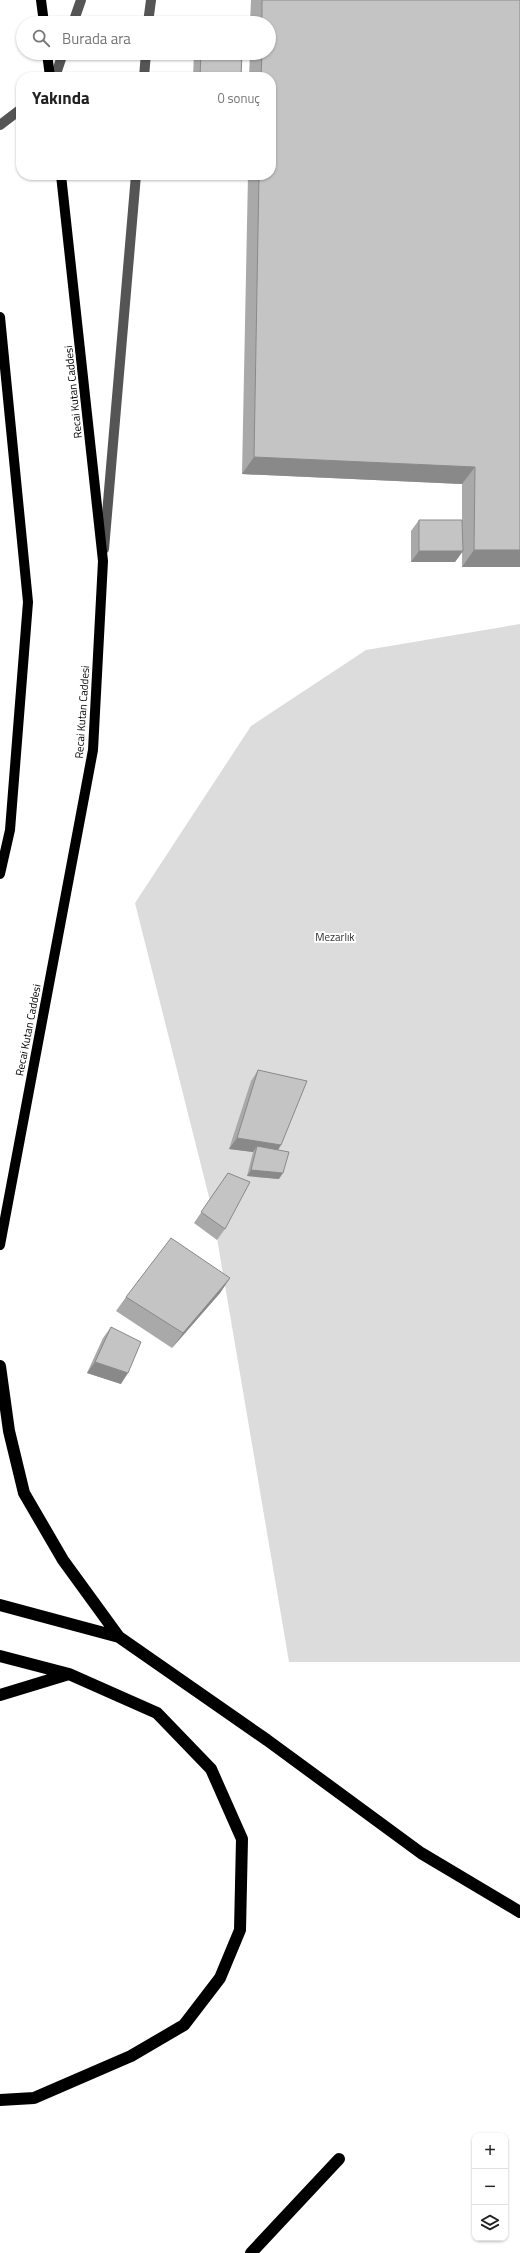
<!DOCTYPE html>
<html lang="tr">
<meta charset="utf-8">
<style>
body{margin:0;font-family:"Titillium Web",sans-serif;background:#f6f6f6;color:#222}
.controls{position:absolute;right:12px;bottom:12px;display:grid;overflow:hidden;border-radius:8px;box-shadow:0 1px 3px #0004}
.controls button{width:36px;height:36px;display:grid;place-items:center;padding:0;border:0;border-bottom:1px solid #e0e0e0;background:#fff;color:#222;font:20px sans-serif}
.list{margin:0;padding:0;list-style:none}
h2{display:flex;justify-content:space-between;align-items:center;height:52px;margin:0;padding:0 16px;font-size:17px}
h2 small{font-size:13px;font-weight:400;color:#767676}
.icon{flex:none;width:22px;height:22px;fill:none;stroke:currentColor;stroke-width:2;stroke-linecap:round;stroke-linejoin:round}
.map{position:relative;flex:none;width:520px;height:2253px;overflow:hidden}
.search{position:absolute;background:#fff;box-shadow:0 1px 3px #0004;left:16px;top:16px;width:260px;height:44px;display:flex;align-items:center;gap:10px;box-sizing:border-box;padding:0 14px;border-radius:22px;color:#767676;font-size:15px}
.panel{position:absolute;background:#fff;box-shadow:0 1px 3px #0004;left:16px;top:72px;width:260px;height:108px;border-radius:16px}
.map>svg:first-child{display:block}
.green{fill:#dcdcdc}
.lines{fill:none;stroke-linecap:round;stroke-linejoin:round}
.minor{stroke:#555;stroke-width:10}
.major{stroke:#000;stroke-width:10}
.highway{stroke:#000;stroke-width:12}
.wall{fill:#a9a9a9}
.shaded-wall{fill:#898989}
.building{fill:#c4c4c4;stroke:#898989}
.labels{text-anchor:middle;dominant-baseline:central;stroke-width:4;stroke-linejoin:round;paint-order:stroke}
.street-label{font-size:11px;fill:#000;stroke:#fff}
.park-label{font-size:11px;fill:#333;stroke:#fff}
</style>
<div class="map">
<svg width="520" height="2253" viewBox="0 0 520 2253">
<rect width="100%" height="100%" fill="#fff"/>
<!-- green -->
<path class="green" d="M520,624v1038h-231l-77,-453 -77,-306 116,-177 115,-76z"/>
<g class="lines">
<!-- minor -->
<path class="minor" d="M73,23l8,-23
M148,23l3,-23
M55,77l8,-24
M144,77l2,-24
M0,125l21,-16
M104,549l32,-374"/>
<!-- major -->
<path class="major" d="M41,0l3,23
M47,53l3,24
M0,317l28,285 -18,228 -10,44
M0,1245l93,-495 10,-189 -42,-386"/>
<!-- highway -->
<path class="highway" d="M0,1366l9,65 15,62 39,67 56,77
M0,1605l119,32 148,103 154,113 99,59
M0,1656l69,18 88,39 54,56 31,70 -2,91 -20,48 -36,47 -53,31 -97,42 -34,2
M0,1695l69,-21
M251,2253l88,-94"/>
</g>
<!-- wall -->
<path class="wall" d="M251,0h269v567h-58v-15l-7,10h-44v-31l8,-11h43v-36l-220,-10 6,-299h23v-98h-22l1,-24h19v-30h-19z
M194,53h48l-1,24h-48z
M258,1070l23,75 -3,5 1,29 -32,-3 6,-24 -24,-3 22,-68z
M228,1173l-3,56 -8,11 -23,-17z
M230,1278l-10,15 -48,55 -56,-37 10,-14z
M111,1327l10,57 -34,-11 16,-35z"/>
<!-- shaded-wall -->
<path class="shaded-wall" d="M254,457l221,10 -13,17 -220,-10z
M474,550h46v17h-58z
M419,551h44l-8,11h-44z
M237,1138l44,7 -7,11 -17,-10 -4,6 -24,-3z
M251,1170l32,3 -4,6 -32,-3z
M230,1278l-10,15 -48,55 11,-15z
M95,1362l33,11 -7,11 -34,-11z"/>
<!-- building -->
<path class="building" d="M262,0h258v550h-46l1,-83 -221,-10 5,-282h12v-98h-10l1,-24h7v-30h-7z
M202,22l40,1h-40z
M201,53h41l-1,24h-41z
M419,520h43l1,31h-44z
M258,1070l49,11 -26,64 -44,-7z
M257,1146l32,6 -6,21 -32,-3z
M228,1173l22,9 -25,47 -24,-17z
M171,1238l59,40 -47,55 -57,-36z
M111,1327l30,15 -13,31 -33,-11z"/>
<g class="labels">
<!-- street labels -->
<g class="street-label">
<text transform="translate(73 392) rotate(-96)">Recai Kutan Caddesi</text>
<text transform="translate(82 712) rotate(-86)">Recai Kutan Caddesi</text>
<text transform="translate(28 1030) rotate(-79)">Recai Kutan Caddesi</text>
</g>
<!-- park labels -->
<g class="park-label">
<text x="335" y="937">Mezarlık</text>
</g>
</g>
</svg>
<div class="controls">
<button>+</button>
<button>−</button>
<button><svg class="icon" aria-label="layers" viewBox="0 0 24 24"><path d="M12 4l9 5-9 5-9-5zM3 14l9 5 9-5"/></svg></button>
</div>
<div class="search"><svg class="icon" aria-label="search" viewBox="0 0 24 24"><circle cx="10" cy="10" r="6"/><path d="M15 15l6 6"/></svg>Burada ara</div>
<section class="panel">
<h2>Yakında<small>0 sonuç</small></h2>
<ul class="list">
</ul>
</section>
</div>
